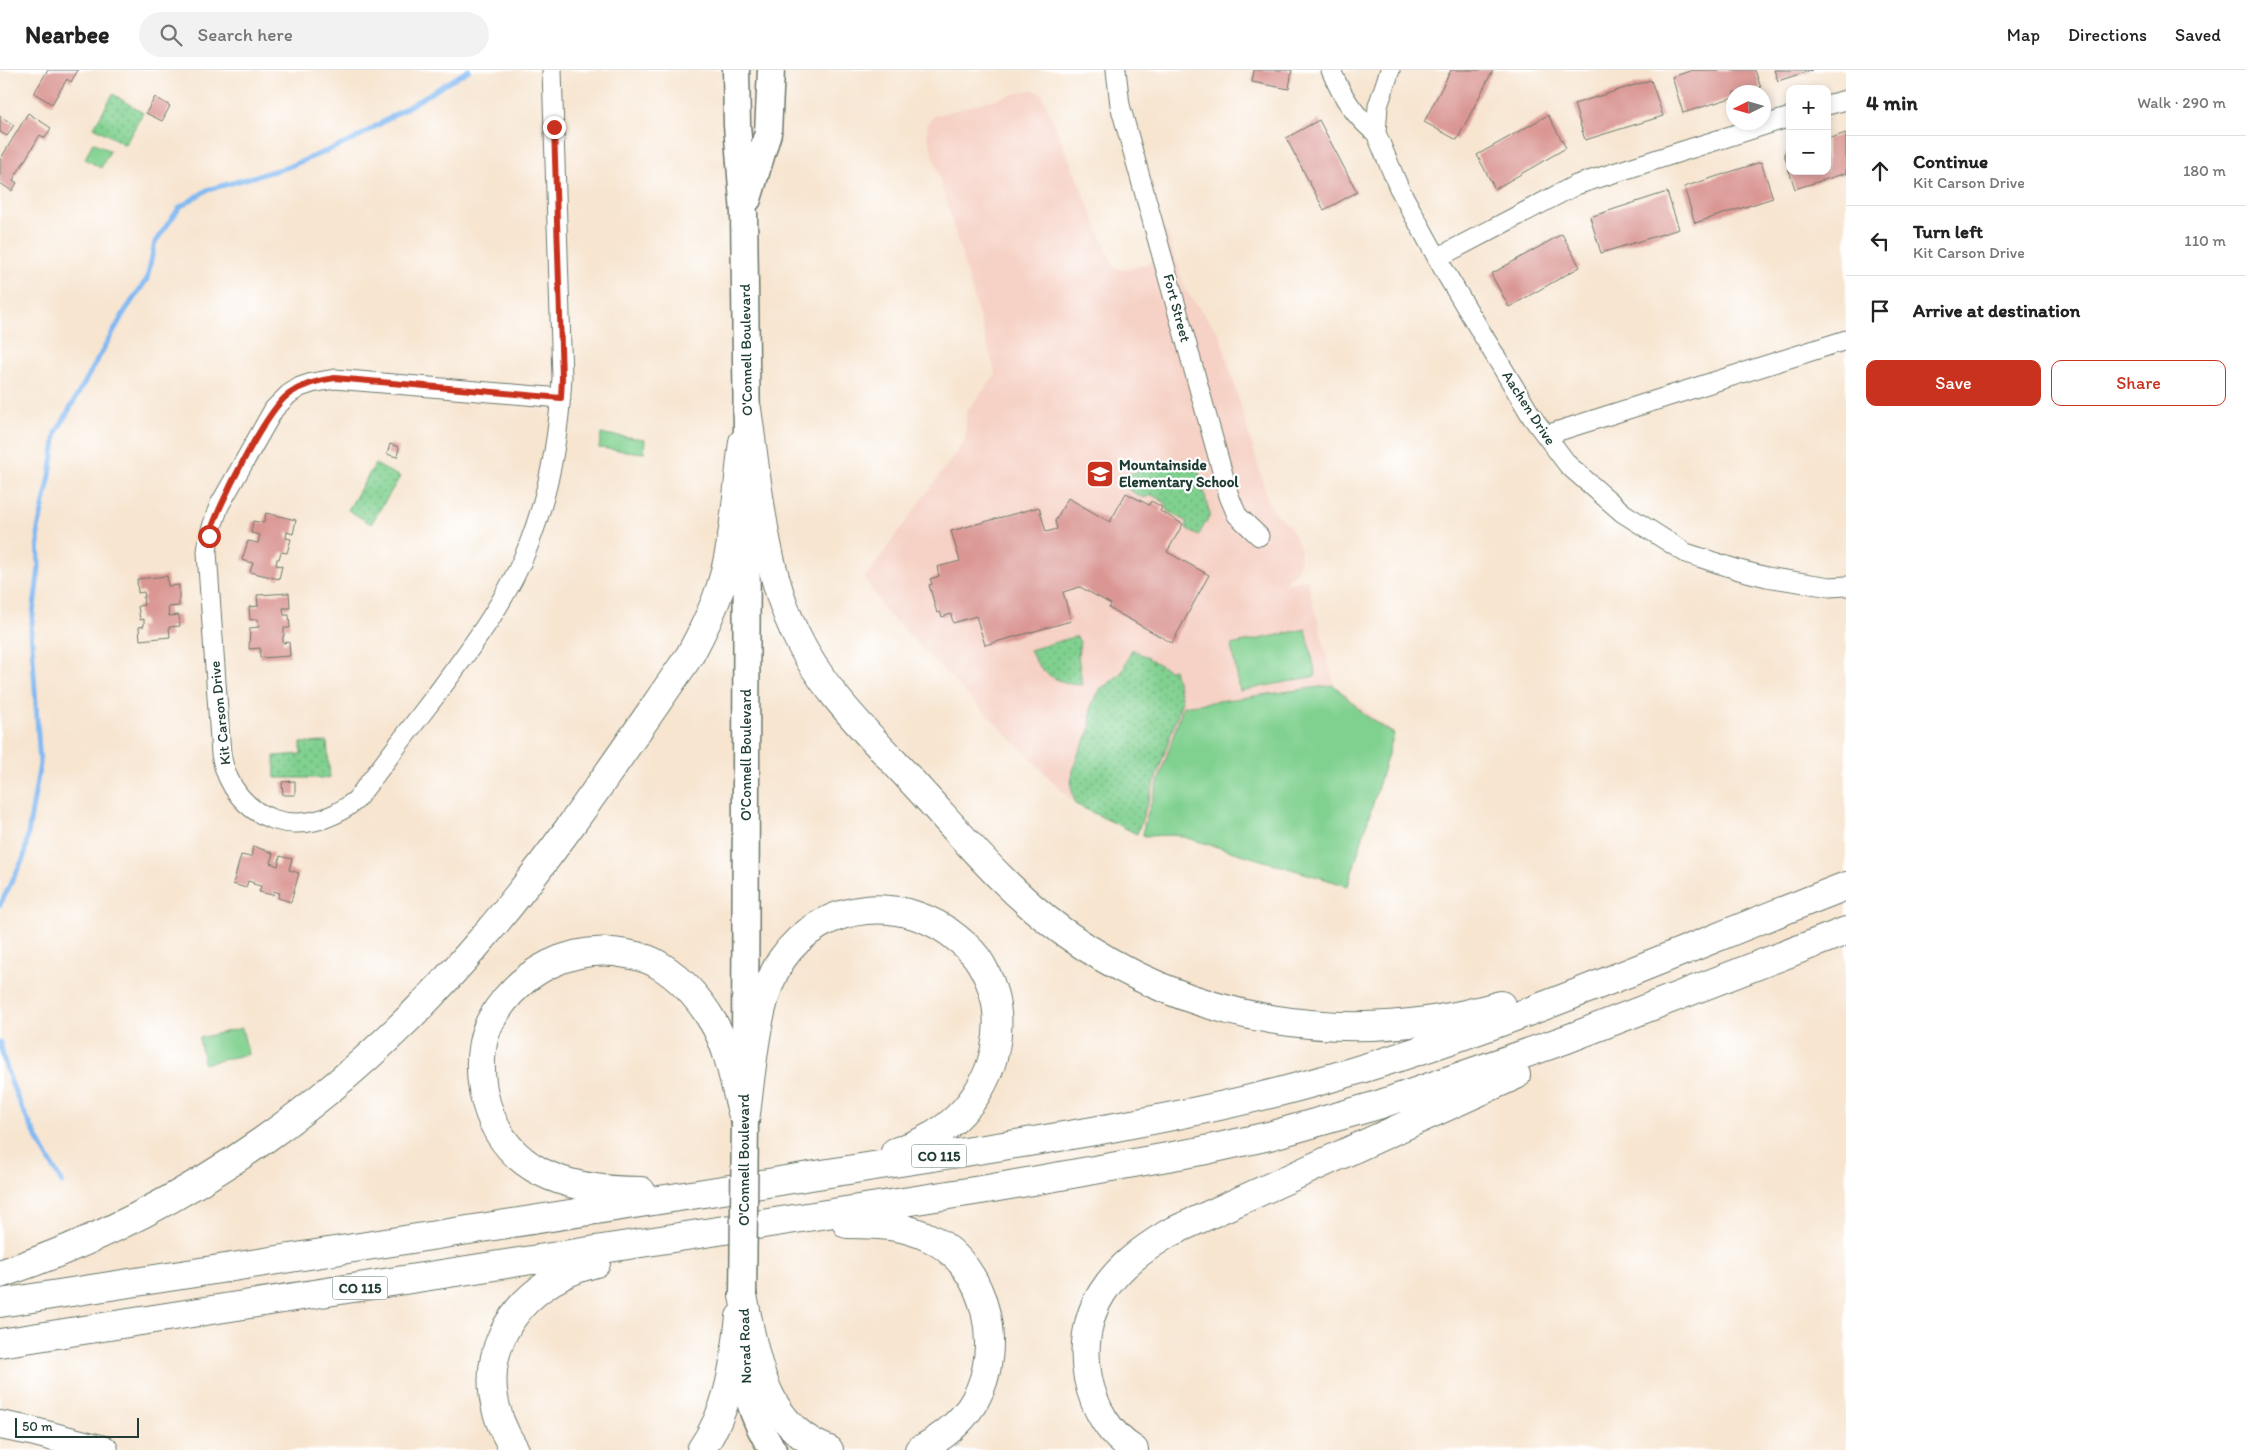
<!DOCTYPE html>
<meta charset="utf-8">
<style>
body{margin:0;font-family:Itim,sans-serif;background:#f2f2f2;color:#222}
.controls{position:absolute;right:15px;top:15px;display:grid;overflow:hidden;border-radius:10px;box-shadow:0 2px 8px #0003}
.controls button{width:45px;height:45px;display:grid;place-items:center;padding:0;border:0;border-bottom:1px solid #e0e0e0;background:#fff;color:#222;font:25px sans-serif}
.compass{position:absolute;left:1726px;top:15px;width:45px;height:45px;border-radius:50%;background:#fff;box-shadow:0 2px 8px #0003;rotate:265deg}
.scale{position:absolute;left:15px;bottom:12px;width:124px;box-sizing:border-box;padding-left:5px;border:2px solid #1f3d34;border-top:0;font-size:14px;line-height:18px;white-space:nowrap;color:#1f3d34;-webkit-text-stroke:4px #fff;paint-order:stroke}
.stop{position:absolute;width:15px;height:15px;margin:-11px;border:4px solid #c8321e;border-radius:50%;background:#fff}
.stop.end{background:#c8321e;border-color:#fff;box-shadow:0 1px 5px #0008}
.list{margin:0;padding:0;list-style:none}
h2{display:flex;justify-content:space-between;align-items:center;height:65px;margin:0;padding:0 20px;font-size:21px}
h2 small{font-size:16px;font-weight:400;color:#767676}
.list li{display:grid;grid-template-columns:32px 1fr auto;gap:15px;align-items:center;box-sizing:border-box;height:70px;padding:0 20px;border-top:1px solid #e0e0e0}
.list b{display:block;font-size:19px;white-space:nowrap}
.list p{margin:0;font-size:16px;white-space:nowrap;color:#767676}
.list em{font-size:16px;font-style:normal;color:#767676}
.actions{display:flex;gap:10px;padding:15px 20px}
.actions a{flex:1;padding:11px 0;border:1px solid #c8321e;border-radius:10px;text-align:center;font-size:18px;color:#c8321e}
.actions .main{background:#c8321e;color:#fff}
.icon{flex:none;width:28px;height:28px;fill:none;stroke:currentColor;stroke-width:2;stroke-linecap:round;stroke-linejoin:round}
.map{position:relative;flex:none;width:1846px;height:1380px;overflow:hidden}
header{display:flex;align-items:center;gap:30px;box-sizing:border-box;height:70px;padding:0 25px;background:#fff;border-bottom:1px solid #e0e0e0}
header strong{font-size:24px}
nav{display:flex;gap:28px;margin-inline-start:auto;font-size:18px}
.search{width:350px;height:45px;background:#f2f2f2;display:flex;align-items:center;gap:12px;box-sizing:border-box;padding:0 18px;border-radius:28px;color:#767676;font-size:19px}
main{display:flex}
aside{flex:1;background:#fff}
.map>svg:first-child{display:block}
.built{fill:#f6d1c5}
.grass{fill:#80d08f;stroke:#508662}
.park{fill:url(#park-dots);stroke:#508662}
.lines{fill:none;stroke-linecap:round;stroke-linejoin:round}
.stream{stroke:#81b9f2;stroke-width:5}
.building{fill:#da9693}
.street-casing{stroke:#6b786b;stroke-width:21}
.secondary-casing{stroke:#6b786b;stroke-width:29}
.highway-casing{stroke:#6b786b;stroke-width:30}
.street{stroke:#fff;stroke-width:19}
.secondary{stroke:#fff;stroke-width:26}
.highway{stroke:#fff;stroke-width:28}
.secondary-bridge-casing{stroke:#6b786b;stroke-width:29;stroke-linecap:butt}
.secondary-bridge{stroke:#fff;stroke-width:26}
.route{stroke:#c8321e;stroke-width:6}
.labels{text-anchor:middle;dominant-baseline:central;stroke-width:4.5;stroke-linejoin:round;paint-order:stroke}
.shield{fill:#fff;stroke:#627771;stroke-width:1}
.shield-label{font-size:14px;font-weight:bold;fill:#1f3d34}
.street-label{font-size:15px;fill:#1f3d34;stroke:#fff}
.poi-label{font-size:15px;font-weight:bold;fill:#1f3d34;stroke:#fff;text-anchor:start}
</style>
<header>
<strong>Nearbee</strong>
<div class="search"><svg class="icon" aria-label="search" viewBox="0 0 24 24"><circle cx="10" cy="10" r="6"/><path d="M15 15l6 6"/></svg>Search here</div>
<nav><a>Map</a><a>Directions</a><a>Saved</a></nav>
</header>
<main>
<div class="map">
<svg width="1846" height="1380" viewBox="0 0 1846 1380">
<defs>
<pattern id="park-dots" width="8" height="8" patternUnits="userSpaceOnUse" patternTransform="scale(1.25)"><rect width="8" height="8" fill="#80d08f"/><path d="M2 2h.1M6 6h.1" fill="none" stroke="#68aa76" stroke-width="1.8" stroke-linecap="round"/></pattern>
</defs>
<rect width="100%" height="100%" fill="#fff"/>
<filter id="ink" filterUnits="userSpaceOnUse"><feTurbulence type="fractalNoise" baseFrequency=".02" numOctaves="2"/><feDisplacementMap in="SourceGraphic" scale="10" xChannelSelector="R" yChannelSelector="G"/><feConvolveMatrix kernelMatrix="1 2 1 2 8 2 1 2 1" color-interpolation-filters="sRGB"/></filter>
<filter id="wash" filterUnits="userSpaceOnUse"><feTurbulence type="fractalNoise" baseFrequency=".0096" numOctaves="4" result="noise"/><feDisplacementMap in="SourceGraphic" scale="20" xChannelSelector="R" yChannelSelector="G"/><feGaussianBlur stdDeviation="1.12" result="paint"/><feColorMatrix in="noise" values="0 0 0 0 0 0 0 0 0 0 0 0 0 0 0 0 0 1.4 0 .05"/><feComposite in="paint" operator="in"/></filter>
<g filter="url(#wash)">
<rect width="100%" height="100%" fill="#f7e5d0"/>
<!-- built -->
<path class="built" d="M1033,19l9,5 71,171 5,4 8,1 37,-11 -12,-44 16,17 19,59 34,44 50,172 20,20 11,22 -3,18 -5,8 -12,10 26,-6 27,106 60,49 -46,152 -273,-82 -191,-194 -19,-32 100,-138 1,-28 30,-37 -69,-241 1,-11 6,-7z"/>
<!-- grass -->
<path class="grass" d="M93,72l17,9 -9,17 -16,-9z
M601,364l44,5 -1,14 -45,-5z
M1306,559l10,47 -76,15 -9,-46z
M1334,615l31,30 29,19 -46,152 -171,-51 -34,1 1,-11 39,-119z
M242,958l6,26 -44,10 -5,-26z"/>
<!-- park -->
<path class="park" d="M113,24l30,19 -18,32 -31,-18z
M1180,390l18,9 12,46 -12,21 -12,-8v-7l-19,-11 -1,-7 -14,-8 -8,3 -17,-9 -3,-14z
M375,394l25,13 -29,47 -23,-14z
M1073,567h4l3,5 -2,13 4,30c-24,-1 -43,-12 -52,-35z
M1132,579l37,21 5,-1 8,32 -45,133 -62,-30 -4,-18 1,-11 5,-19 13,-25 1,-25 10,-18 7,-4 14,-12z
M327,672l3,36h-55l-1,-22 27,-2v-11z"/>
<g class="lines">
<!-- stream -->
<path class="stream" d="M0,835l24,-48 16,-93 -9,-134 8,-62 -1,-39 12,-53 6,-43 69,-122 22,-32 8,-37 25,-35 27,-17 81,-23 65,-27 116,-70
M0,972c9,50 37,96 62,141"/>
</g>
<g id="blocks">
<!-- building -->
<path class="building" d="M48,0h30l-7,12 -4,-3 -15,25 -18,-11z
M1254,0h38l-3,19 -37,-7z
M1451,0h42l-36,70 -33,-18z
M1693,0h62l6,18 -14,4h-13v5l-51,16 -11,-36z
M1774,0h38l-34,11z
M1651,10l12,36 -78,24 -11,-36z
M155,27l15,9 -8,15 -16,-8z
M28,43l23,15 -6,10 -5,-3 -27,45 4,3 -5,8 -12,-8v-23z
M1548,45l18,33 -71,41 -18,-34z
M0,46l14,9 -7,11 -7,-4z
M1319,50l38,72 -33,18 -38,-72z
M1846,63v40l-51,16 -6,-18h38v-32z
M1790,81v20h-1l-5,-18z
M1761,92l12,36 -78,25 -11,-36z
M1667,122l12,37 -78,24 -11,-36z
M1562,164l18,33 -71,40 -18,-33z
M390,374l9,3 -2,10 -10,-3z
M1126,423l23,12 2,-4 11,6 -2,4 23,13 -16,28 42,23 -37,68 -63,-35 2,-4 -31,-17 -17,5 8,29 -86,24 -9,-29 -23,7 -2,-9 -9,3 -2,-5 -3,1 -8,-28 3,-1 -2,-5 9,-3 -2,-9 23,-6 -9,-30 88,-24 7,25 11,-3 -2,-8 13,-23 42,24z
M266,443l30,7 -3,14 -6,-2 -1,6 5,1 -4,14 -6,-1 -2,7h-2l-1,6 6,1 -3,13 -29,-7 3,-9 -11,-3 6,-19 10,2 2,-8 -9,-2 2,-12 11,2z
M167,506l1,10 11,-1v21l-11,1 1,9 10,-1 1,11 -11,1 1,10 -30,3 -1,-13 5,-1v-7l-4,1 -2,-14 6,-1 -1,-8h2l-1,-5 -6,1 -1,-14z
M289,523l1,15h-7l1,7h5l1,13h-6v8h-1v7l6,-1 1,14 -30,2v-10l-11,1 1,-21 9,-1 -1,-8 -8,1 -1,-13 9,-1 -1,-11z
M295,711v14h-12l-1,-13z
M253,776l20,7 -3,10 8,3 2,-10 12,3 -3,11 10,3 -8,29 -13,-4 2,-5 -6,-2 -1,4 -14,-3 2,-6 -8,-2 1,-1 -6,-2 -2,7 -13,-4 8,-29 10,2z"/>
</g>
</g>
<g filter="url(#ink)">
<use href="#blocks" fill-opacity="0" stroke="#6b786b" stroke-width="1"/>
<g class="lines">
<!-- street casing -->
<g class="street-casing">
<path id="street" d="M552,0l10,307c-3,58 -12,113 -33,167 -21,55 -58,104 -93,151 -27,35 -53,70 -80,105 -52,44 -123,23 -135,-46l-14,-202 2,-16 10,-30 55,-97 15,-15 11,-7 12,-4 23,-4 226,19
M1116,0l4,35 109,391 8,19 22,21
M1331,0c10,25 23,46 45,63
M1390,0l-12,36 -2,27 23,55 46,84 87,145 36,48 55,48 63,40 53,17 28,7 63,10 16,-1
M1827,35l19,-5
M1437,188l139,-73 214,-68
M1546,365l300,-95"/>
</g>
<!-- secondary casing -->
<g class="secondary-casing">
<path id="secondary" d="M736,0l1,55 7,89 3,217
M748,129l20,-66 3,-63
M745,989l2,-564
M742,1276c0,39 9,72 31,104"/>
</g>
<!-- highway casing -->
<g class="highway-casing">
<path id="highway" d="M747,339c11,75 16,155 48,224 28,60 79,106 123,155 45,49 89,103 144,143 129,93 286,118 439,74
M745,1051c7,-48 10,-122 37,-162 41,-59 123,-65 176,-20 9,7 18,16 23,25 33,55 14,126 -35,163 -16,12 -32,18 -51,25
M641,1121c-74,0 -142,-18 -158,-101 -4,-23 -3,-50 8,-70 28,-49 81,-77 136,-66 11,2 23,5 32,11 23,14 41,35 54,57 16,26 21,61 29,90
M847,1154c30,0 58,1 85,15 55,28 72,109 43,161 -13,23 -33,38 -56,50
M0,1204c190,-63 353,-183 482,-335 76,-89 141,-188 208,-284 12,-22 23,-45 31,-69 14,-46 16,-96 22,-144
M743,1226c13,60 19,129 86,154
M0,1233c258,-40 516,-79 774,-121 178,-30 359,-50 535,-98 184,-50 359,-129 537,-198
M0,1273l987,-154 214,-38 68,-15 109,-31 189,-66 279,-108
M0,1355l31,6 73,19
M515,1380c-53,-80 -7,-165 81,-187
M701,1380c29,-42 33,-84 39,-133
M1134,1380c-49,-30 -63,-109 -32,-157 17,-27 41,-44 67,-60l347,-158"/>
</g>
<!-- street -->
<use href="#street" class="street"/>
<!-- secondary -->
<use href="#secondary" class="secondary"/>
<!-- highway -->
<use href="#highway" class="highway"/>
<!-- secondary-bridge casing -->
<g class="secondary-bridge-casing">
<path id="secondary-bridge" d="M743,1226l2,-175"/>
</g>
<!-- secondary-bridge -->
<use href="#secondary-bridge" class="secondary-bridge"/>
</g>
</g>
<g class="lines" filter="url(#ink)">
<!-- route -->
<path class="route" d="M209,466c8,-28 57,-126 80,-142 14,-10 29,-14 46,-16l226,20 1,-20 -8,-251"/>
</g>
<!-- icons -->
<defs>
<g id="school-square" transform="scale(1.4375)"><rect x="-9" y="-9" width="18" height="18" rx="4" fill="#c8321e" stroke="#fff"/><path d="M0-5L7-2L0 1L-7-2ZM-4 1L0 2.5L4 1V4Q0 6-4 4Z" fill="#fff"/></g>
</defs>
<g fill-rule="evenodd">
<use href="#school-square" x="1100" y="404"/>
</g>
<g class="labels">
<!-- shield labels -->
<g class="shield">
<rect x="911.5" y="1074.5" width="55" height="23" rx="4"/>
<rect x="332.5" y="1206.5" width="55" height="23" rx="4"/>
</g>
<g class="shield-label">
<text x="939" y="1086">CO 115</text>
<text x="360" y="1218">CO 115</text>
</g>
<!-- street labels -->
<g class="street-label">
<text transform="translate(1177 238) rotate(75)">Fort Street</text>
<text transform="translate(746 280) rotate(-91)">O'Connell Boulevard</text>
<text transform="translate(1529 338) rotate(57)">Aachen Drive</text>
<text transform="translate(220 643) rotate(-96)">Kit Carson Drive</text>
<text transform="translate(746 685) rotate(-90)">O'Connell Boulevard</text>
<text transform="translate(744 1090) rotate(-90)">O'Connell Boulevard</text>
<text transform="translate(745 1276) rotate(-92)">Norad Road</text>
</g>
<!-- poi labels -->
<g class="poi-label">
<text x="1119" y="395">Mountainside<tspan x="1119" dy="17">Elementary School</tspan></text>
</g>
</g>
</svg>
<div class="controls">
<button>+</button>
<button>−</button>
</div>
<svg class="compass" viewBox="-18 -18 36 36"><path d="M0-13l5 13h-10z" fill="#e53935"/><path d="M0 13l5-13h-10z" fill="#767676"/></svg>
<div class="scale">50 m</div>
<div class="stop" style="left:209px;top:466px"></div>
<div class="stop end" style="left:554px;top:57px"></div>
</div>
<aside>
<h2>4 min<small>Walk · 290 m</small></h2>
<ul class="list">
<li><svg class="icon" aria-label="ahead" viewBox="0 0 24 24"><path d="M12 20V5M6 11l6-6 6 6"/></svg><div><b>Continue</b><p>Kit Carson Drive</p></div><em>180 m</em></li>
<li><svg class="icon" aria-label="left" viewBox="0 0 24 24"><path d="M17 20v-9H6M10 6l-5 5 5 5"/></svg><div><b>Turn left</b><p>Kit Carson Drive</p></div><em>110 m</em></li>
<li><svg class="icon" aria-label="arrive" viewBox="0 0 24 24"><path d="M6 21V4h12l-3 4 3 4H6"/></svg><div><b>Arrive at destination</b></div></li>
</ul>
<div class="actions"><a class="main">Save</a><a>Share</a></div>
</aside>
</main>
